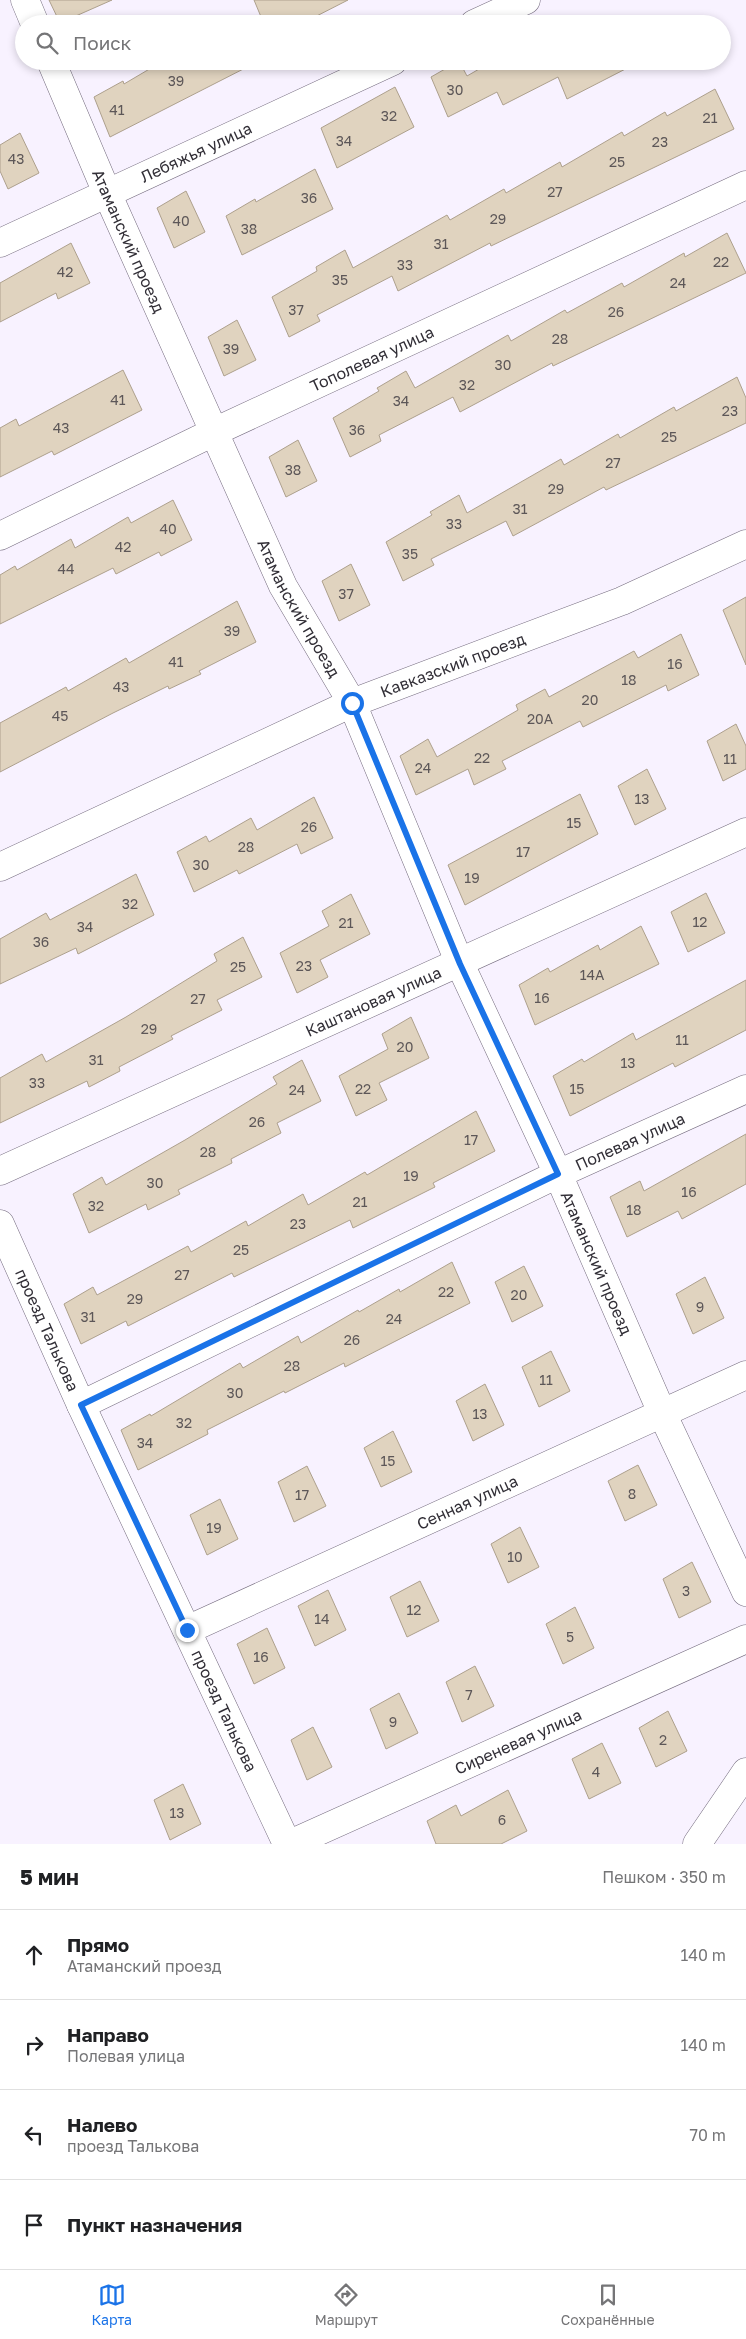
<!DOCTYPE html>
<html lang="ru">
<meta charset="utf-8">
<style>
body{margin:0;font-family:"Golos Text",sans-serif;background:#f2f2f2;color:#202124}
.stop{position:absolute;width:15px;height:15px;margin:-11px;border:4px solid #1a73e8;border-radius:50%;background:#fff}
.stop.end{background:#1a73e8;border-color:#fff;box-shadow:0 1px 5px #0008}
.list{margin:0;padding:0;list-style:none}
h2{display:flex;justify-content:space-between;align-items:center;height:65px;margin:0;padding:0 20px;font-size:21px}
h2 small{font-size:16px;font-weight:400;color:#757577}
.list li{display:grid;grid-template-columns:32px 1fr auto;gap:15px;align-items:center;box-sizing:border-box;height:90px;padding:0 20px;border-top:1px solid #e0e0e0}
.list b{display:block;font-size:19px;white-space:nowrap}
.list p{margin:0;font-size:16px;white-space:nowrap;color:#757577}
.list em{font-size:16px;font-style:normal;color:#757577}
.icon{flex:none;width:28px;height:28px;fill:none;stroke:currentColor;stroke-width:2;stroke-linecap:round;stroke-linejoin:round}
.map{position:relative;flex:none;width:746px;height:1844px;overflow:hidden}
.search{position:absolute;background:#fff;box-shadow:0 2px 8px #0003;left:15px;right:15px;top:15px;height:55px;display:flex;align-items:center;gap:12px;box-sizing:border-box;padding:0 18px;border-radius:28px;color:#757577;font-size:19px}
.sheet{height:425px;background:#fff}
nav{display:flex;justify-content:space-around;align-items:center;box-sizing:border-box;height:70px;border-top:1px solid #e0e0e0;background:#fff;font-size:14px;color:#757577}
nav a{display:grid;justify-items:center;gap:2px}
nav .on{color:#1a73e8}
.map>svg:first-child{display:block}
.building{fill:#e0d3bf;stroke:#ada08d}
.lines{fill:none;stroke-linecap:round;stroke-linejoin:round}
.minor-casing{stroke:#756c7f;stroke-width:29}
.minor{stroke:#fff;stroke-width:28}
.route{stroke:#1a73e8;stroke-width:6}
.labels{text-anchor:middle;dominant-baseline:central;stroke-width:5;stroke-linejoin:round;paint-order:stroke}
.number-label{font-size:14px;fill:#5d5758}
.street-label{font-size:16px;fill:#312e36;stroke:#fff}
</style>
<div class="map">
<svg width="746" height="1844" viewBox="0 0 746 1844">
<rect width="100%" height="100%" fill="#f8f2ff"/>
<!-- building -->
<path class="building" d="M49,0h63l-52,23z
M254,0h94l-47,24h-37z
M163,61h96l-149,76 -16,-40 29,-16 1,3z
M459,61l8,15 26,-15h148l-74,38 -9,-22 -55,28 -6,-13 -49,25 -17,-40z
M395,87l19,40 -77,41 -16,-40z
M715,89l19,40 -243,117 -1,-3 -92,48 -6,-15 -75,39 3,6 -31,16 -17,-40 45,-26 -1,-4 29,-17 8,18 94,-53 3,5 54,-31 2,4 54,-31 2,5 60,-35 2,4 41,-24 2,4z
M20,133l19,40 -31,16 -8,-18v-26z
M315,169l18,40 -91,46 -16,-39 29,-17 1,3z
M186,191l19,41 -31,16 -17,-40z
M727,233l19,40 -193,93 -1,-3 -92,49 -7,-15 -74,38 2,6 -31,16 -17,-39 46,-27 -2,-3 29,-17 9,17 93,-53 3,6 54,-31 2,3 55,-30 2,4 60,-34 1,4z
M71,243l19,40 -32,16 -2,-6 -56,29v-39z
M237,320l19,40 -32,16 -16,-39z
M123,370l19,40 -88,45 -2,-4 -52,26v-49l16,-9 3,7z
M737,377l9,21v25l-140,67 -2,-3 -91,49 -7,-15 -75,38 3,6 -31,16 -17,-39 46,-27 -2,-3 29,-17 8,18 94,-54 3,6 54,-31 2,4 54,-31 2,4z
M298,440l19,41 -31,16 -17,-40z
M173,500l19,40 -31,16 -2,-4 -43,22 -3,-6 -113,56v-49l15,-9 2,4 54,-31 4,9 53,-31 3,6z
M351,564l19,41 -31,16 -17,-40z
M746,597v68l-23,-55z
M237,601l19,41 -57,29 2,3 -32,15 -1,-3 -55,27 -113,59v-49l66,-36 2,4 58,-33 3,5z
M681,634l18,41 -31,16 -2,-6 -83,42 -3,-6 -78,40 4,8 -32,16 -6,-16 -52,26 -16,-39 28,-17 9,18 81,-47 -2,-5 29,-16 4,8 85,-46 4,7z
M736,724l10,22v23l-23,12 -16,-40z
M647,769l19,40 -31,16 -17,-39z
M580,794l18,40 -133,71 -17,-40z
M314,797l19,41 -32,16 -4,-10 -58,30 -2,-4 -43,22 -17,-40 29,-16 3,6 42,-24 6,12z
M136,874l18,41 -76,39 -2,-6 -76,36v-45l46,-26 4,7z
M706,893l19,40 -37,19 -17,-40z
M351,894l19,40 -50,26 8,17 -31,16 -17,-40 49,-27 -7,-15z
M641,926l18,38 -124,61 -16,-40 29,-17 2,4 48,-27 2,5z
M243,937l19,40 -45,23 5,10 -51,26 2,3 -54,28 1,4 -31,16 -2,-6 -87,42v-45l42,-24 4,8 80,-45 91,-56 -3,-7z
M746,980v50l-71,37 -2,-4 -103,53 -17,-40 29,-17 2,3 49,-29 3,7z
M411,1017l18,41 -50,25 8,17 -31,16 -17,-40 49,-27 -6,-15z
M302,1060l19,41 -44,22 4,10 -50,26 1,4 -54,27 2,4 -32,16 -2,-6 -57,29 -16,-39 29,-17 4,8 79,-45 92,-56 -4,-7z
M476,1111l19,40 -62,32 2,4 -82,41 -3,-8 -116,57 -2,-4 -104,53 -2,-5 -45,23 -17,-40 29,-17 4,8 91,-49 3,6 55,-31 2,5 55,-32 5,11 57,-33 2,3z
M746,1134v50l-64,35 -4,-8 -51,26 -17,-40 30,-16 4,10z
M452,1262l18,41 -125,64 -1,-4 -59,30 -1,-2 -77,39 1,4 -70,36 -17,-40 29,-16 1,2 89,-53 3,5 55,-32 3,7 57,-33 1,2 40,-23 1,3z
M524,1266l19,40 -31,16 -17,-40z
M705,1277l19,41 -31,16 -17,-40z
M551,1351l19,40 -31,16 -17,-40z
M485,1384l19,41 -31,16 -17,-40z
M393,1431l19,41 -31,15 -17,-39z
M638,1465l19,40 -32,16 -17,-40z
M307,1466l19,40 -32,16 -16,-40z
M220,1499l18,40 -31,16 -17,-40z
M520,1527l19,40 -31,16 -17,-39z
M692,1562l19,40 -32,16 -16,-39z
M420,1581l19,40 -32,16 -17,-40z
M328,1590l18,40 -31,16 -17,-40z
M575,1607l19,41 -31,16 -17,-40z
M267,1628l18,40 -31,16 -17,-40z
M475,1666l19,40 -32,16 -16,-40z
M399,1693l19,40 -32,16 -16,-40z
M668,1711l19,40 -31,16 -17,-39z
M313,1727l19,40 -25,13 -16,-40z
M602,1743l19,40 -32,16 -17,-40z
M183,1784l18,40 -31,16 -16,-40z
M508,1790l19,41 -26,13h-65l-9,-23 29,-16 5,11z"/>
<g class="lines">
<!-- minor casing -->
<g class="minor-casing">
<g id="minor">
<path d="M25,0l10,24"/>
<path d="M474,24l52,-24"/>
<path id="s1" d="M51,61l56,132 176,393 69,117 108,261 98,210 104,239 84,179"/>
<path id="s2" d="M0,243l393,-182"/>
<path id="s3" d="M0,536l216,-105 530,-246"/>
<path id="s4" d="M0,867l352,-164 270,-102 124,-57"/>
<path id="s5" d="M0,1171l746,-339"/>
<path id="s6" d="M0,1224l81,181 206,439"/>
<path id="s7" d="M81,1405l477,-231 188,-85"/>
<path id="s8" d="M187,1630l559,-255"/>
<path id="s9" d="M290,1844l456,-205"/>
<path d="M697,1844l49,-72"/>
</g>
</g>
<!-- minor -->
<use href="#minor" class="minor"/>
</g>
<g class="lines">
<!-- route -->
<path class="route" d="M187,1630l-106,-225 477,-231 -98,-210 -108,-261"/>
</g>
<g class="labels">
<!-- number labels -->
<g class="number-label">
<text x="176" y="80">39</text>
<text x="455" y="89">30</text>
<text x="117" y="109">41</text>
<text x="389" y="115">32</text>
<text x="710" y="117">21</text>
<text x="344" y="140">34</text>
<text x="660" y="141">23</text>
<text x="16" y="158">43</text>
<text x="617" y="161">25</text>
<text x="555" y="191">27</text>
<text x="309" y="197">36</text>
<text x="498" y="218">29</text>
<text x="181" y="220">40</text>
<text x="249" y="228">38</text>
<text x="441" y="243">31</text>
<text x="721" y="261">22</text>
<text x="405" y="264">33</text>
<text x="65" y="271">42</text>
<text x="340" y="279">35</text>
<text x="678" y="282">24</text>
<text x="296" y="309">37</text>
<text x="616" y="311">26</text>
<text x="560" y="338">28</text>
<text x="231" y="348">39</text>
<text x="503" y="364">30</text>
<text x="467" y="384">32</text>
<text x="118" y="399">41</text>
<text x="401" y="400">34</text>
<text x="730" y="410">23</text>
<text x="61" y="427">43</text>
<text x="357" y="429">36</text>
<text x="669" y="436">25</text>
<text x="613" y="462">27</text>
<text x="293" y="469">38</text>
<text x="556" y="488">29</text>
<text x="520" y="508">31</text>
<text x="454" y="523">33</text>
<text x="168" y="528">40</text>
<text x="123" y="546">42</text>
<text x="410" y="553">35</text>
<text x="66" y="568">44</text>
<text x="346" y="593">37</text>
<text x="232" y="630">39</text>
<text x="176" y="661">41</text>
<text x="675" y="663">16</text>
<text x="629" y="679">18</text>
<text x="121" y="686">43</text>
<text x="590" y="699">20</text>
<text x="60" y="715">45</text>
<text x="540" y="718">20А</text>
<text x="482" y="757">22</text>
<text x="730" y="758">11</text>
<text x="423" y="767">24</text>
<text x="642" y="798">13</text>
<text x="574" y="822">15</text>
<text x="309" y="826">26</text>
<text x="246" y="846">28</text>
<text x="523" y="851">17</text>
<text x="201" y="864">30</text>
<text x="472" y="877">19</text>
<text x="130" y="903">32</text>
<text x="700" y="921">12</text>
<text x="346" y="922">21</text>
<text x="85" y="926">34</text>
<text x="41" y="941">36</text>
<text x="304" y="965">23</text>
<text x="238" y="966">25</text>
<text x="592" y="974">14А</text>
<text x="542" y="997">16</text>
<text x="198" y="998">27</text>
<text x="149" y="1028">29</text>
<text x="682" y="1039">11</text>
<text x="405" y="1046">20</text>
<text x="96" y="1059">31</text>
<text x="628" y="1062">13</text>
<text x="37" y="1082">33</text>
<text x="363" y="1088">22</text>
<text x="577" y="1088">15</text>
<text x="297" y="1089">24</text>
<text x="257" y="1121">26</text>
<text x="471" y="1139">17</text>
<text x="208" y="1151">28</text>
<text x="411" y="1175">19</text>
<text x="155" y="1182">30</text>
<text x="689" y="1191">16</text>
<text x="360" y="1201">21</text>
<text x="96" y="1205">32</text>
<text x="634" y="1209">18</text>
<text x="298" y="1223">23</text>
<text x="241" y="1249">25</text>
<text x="182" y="1274">27</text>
<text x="446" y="1291">22</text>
<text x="519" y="1294">20</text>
<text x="135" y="1298">29</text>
<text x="700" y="1306">9</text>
<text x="88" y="1316">31</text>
<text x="394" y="1318">24</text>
<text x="352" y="1339">26</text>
<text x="292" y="1365">28</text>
<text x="546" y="1379">11</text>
<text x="235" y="1392">30</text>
<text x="480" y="1413">13</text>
<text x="184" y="1422">32</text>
<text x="145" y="1442">34</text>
<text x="388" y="1460">15</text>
<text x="632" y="1493">8</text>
<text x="302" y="1494">17</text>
<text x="214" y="1527">19</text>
<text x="515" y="1556">10</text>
<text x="686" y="1590">3</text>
<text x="414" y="1609">12</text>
<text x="322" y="1618">14</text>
<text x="570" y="1636">5</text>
<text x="261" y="1656">16</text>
<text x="469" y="1694">7</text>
<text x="393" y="1721">9</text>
<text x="663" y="1739">2</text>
<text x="596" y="1771">4</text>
<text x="177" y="1812">13</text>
<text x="502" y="1819">6</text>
</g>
<!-- street labels -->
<g class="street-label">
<text stroke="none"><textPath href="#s2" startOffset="216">Лебяжья улица</textPath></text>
<text stroke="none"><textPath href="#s1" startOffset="196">Атаманский проезд</textPath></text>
<text stroke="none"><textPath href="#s3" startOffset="412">Тополевая улица</textPath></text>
<text stroke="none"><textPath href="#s1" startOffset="601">Атаманский проезд</textPath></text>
<text stroke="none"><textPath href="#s4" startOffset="496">Кавказский проезд</textPath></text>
<text stroke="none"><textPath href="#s5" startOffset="410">Каштановая улица</textPath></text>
<text stroke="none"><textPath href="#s7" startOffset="609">Полевая улица</textPath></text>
<text stroke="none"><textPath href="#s1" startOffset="1321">Атаманский проезд</textPath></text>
<text stroke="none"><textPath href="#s6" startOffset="116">проезд Талькова</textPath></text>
<text stroke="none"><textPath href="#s8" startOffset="308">Сенная улица</textPath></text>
<text stroke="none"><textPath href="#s6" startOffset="536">проезд Талькова</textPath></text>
<text stroke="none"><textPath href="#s9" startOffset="250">Сиреневая улица</textPath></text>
</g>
</g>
</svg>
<div class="stop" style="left:352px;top:703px"></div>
<div class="stop end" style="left:187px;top:1630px"></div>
<div class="search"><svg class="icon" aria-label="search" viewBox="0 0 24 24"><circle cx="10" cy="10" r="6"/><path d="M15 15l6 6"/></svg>Поиск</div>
</div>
<section class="sheet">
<h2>5 мин<small>Пешком · 350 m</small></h2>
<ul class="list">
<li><svg class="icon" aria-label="ahead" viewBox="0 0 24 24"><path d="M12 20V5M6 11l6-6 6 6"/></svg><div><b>Прямо</b><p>Атаманский проезд</p></div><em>140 m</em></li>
<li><svg class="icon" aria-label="right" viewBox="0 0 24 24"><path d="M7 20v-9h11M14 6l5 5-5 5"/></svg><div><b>Направо</b><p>Полевая улица</p></div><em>140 m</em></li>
<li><svg class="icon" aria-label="left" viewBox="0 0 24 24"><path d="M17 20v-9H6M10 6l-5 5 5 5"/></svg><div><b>Налево</b><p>проезд Талькова</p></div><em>70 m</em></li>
<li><svg class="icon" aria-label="arrive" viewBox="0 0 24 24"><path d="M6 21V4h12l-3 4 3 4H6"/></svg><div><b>Пункт назначения</b></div></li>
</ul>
</section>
<nav>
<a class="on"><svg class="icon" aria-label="map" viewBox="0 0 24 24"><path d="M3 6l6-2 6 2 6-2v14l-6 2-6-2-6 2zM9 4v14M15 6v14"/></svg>Карта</a>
<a><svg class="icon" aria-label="directions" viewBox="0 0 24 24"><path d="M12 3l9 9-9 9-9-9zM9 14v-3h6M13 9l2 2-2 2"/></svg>Маршрут</a>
<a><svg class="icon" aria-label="saved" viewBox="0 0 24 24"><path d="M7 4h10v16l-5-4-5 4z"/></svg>Сохранённые</a>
</nav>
